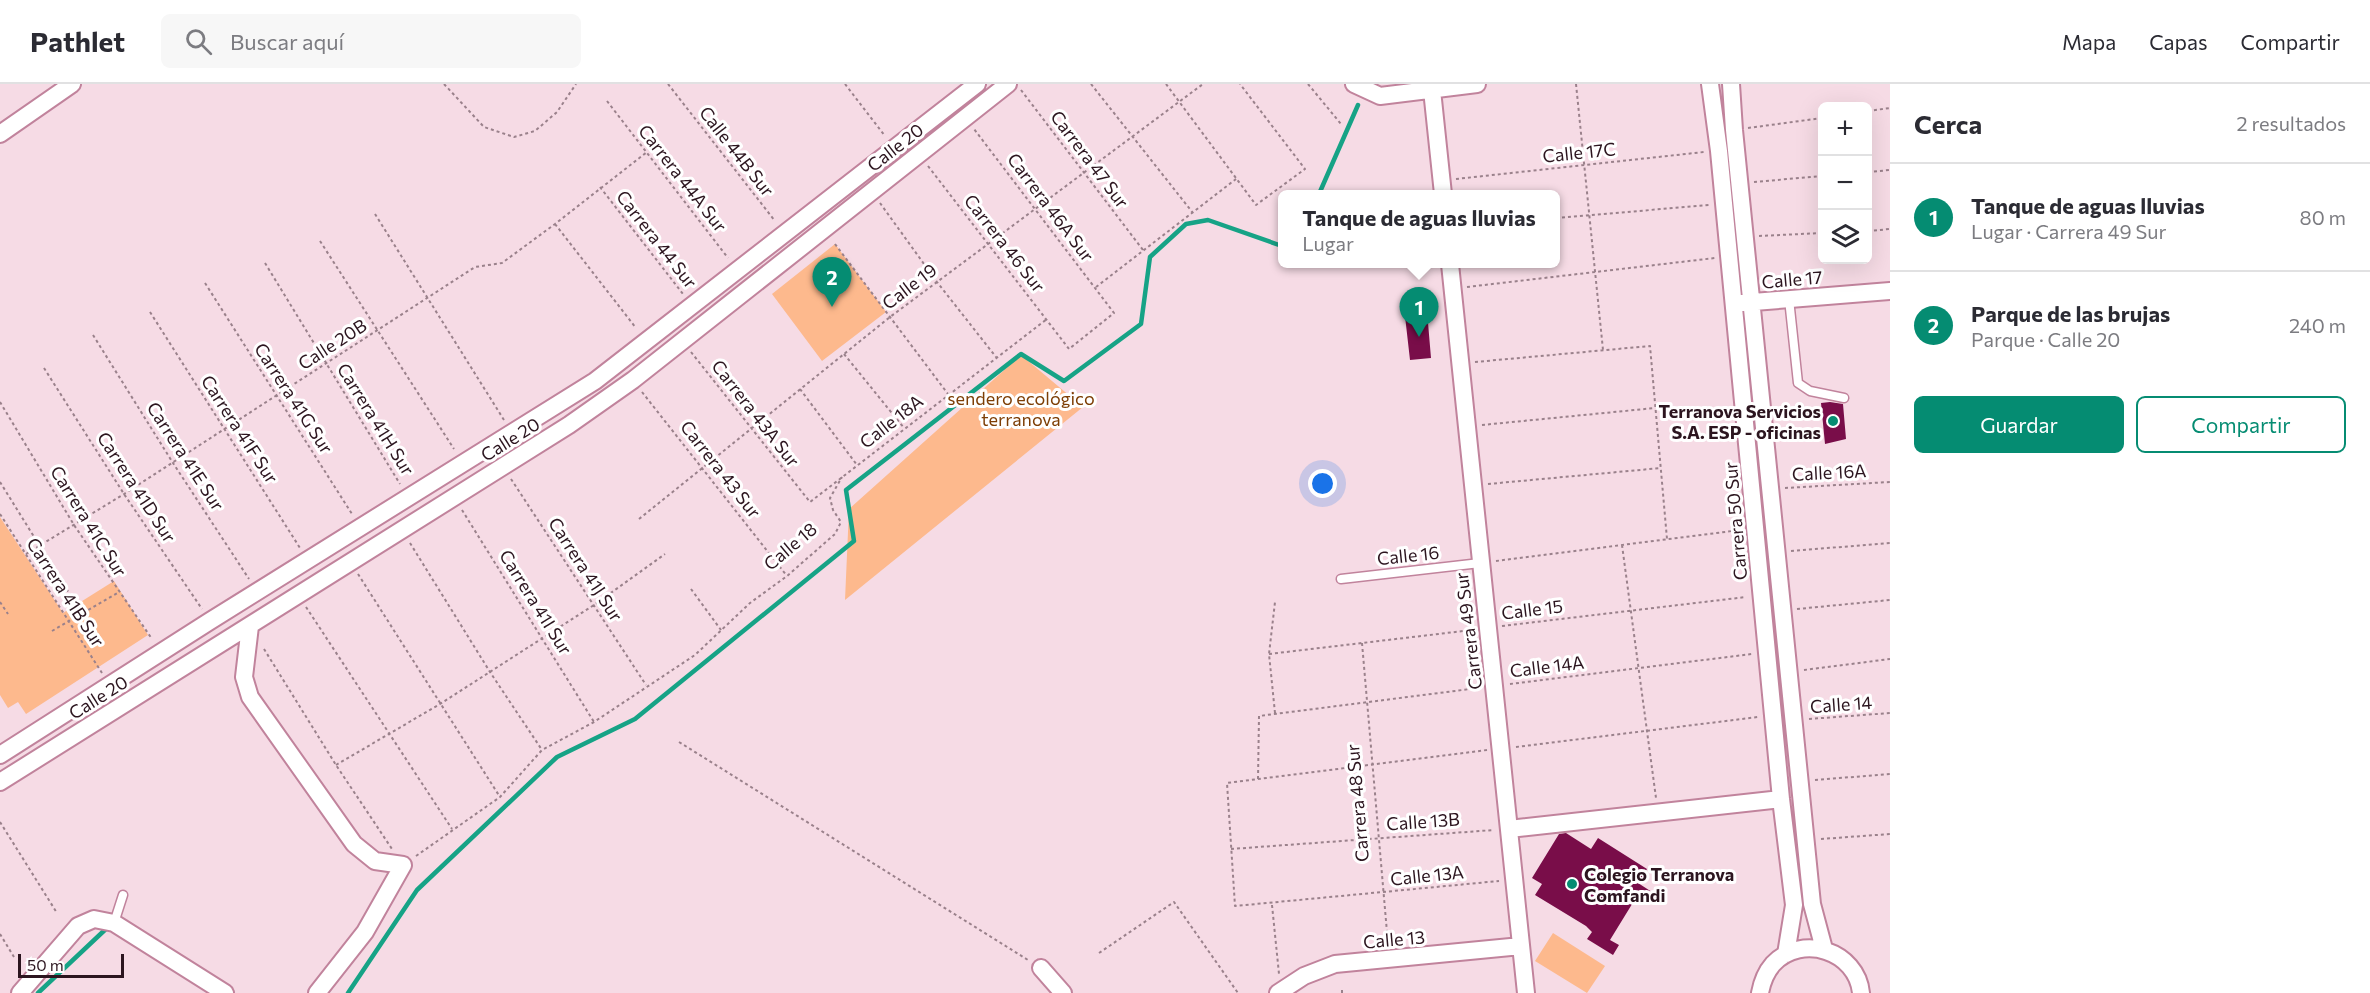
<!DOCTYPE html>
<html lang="es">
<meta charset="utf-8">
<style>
body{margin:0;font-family:Commissioner,sans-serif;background:#f7f7f7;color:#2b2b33}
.controls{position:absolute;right:18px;top:18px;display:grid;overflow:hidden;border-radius:9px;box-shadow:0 6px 24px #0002}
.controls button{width:54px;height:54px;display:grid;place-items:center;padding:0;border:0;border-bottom:2px solid #e1e1e2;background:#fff;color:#2b2b33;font:30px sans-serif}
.scale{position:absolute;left:18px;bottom:15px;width:106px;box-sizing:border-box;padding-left:6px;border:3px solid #2c151f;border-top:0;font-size:16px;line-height:21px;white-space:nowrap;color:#2c151f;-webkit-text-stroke:4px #fff;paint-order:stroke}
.you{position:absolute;left:1323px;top:400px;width:21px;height:21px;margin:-15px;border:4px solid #fff;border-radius:50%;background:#1a73e8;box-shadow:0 0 0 9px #1a73e833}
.badge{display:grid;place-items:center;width:39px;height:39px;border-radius:50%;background:#058c72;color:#fff;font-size:20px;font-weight:700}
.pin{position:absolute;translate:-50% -50px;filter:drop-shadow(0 2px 3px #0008)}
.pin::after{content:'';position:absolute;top:32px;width:21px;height:18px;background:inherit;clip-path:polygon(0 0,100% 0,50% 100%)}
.popup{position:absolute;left:1278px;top:106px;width:282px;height:78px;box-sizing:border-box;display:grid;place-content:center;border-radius:9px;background:#fff;filter:drop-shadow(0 2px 4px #0005);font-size:20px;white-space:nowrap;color:#7c7c81}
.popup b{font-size:22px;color:#2b2b33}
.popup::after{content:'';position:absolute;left:50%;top:100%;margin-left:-12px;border:12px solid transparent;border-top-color:#fff}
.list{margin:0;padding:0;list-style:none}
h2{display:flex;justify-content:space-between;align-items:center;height:78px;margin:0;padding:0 24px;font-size:26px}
h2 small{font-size:20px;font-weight:400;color:#7c7c81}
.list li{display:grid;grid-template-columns:39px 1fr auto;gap:18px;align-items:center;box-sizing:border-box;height:108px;padding:0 24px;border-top:2px solid #e1e1e2}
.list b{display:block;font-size:22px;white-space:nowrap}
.list p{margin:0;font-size:20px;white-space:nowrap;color:#7c7c81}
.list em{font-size:20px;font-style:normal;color:#7c7c81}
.actions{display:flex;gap:12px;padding:18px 24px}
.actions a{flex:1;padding:14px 0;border:2px solid #058c72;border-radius:9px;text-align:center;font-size:21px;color:#058c72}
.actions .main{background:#058c72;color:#fff}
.icon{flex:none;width:33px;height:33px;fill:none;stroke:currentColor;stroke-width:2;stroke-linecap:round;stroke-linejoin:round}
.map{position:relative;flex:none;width:1890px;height:909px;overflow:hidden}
header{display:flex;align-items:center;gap:36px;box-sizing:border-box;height:84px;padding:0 30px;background:#fff;border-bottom:2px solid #e1e1e2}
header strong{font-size:28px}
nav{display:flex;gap:33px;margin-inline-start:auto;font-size:21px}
.search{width:420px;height:54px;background:#f7f7f7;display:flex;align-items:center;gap:15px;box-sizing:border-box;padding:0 21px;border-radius:9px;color:#7c7c81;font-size:22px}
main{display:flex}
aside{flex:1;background:#fff}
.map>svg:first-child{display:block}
.green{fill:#fdb98d}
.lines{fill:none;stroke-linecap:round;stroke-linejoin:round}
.stream{stroke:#16a386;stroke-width:4.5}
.building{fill:#790d49}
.service-casing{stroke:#c1839c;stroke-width:11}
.minor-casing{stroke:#c1839c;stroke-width:20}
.path{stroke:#9a818b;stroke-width:2;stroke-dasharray:3 3;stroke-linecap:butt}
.service{stroke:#fff;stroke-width:8}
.minor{stroke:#fff;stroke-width:16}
.poi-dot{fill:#058c72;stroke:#fff;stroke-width:2}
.labels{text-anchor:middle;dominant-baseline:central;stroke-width:6;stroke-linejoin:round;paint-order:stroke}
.street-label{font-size:18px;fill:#2c151f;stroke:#fff}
.park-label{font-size:18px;fill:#7d3e05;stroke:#fff}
.poi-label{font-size:18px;font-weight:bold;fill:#2c151f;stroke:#fff;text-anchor:end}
</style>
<header>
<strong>Pathlet</strong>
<div class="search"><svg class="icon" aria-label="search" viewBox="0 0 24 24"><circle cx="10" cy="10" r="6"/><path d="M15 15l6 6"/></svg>Buscar aquí</div>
<nav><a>Mapa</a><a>Capas</a><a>Compartir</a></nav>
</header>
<main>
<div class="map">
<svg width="1890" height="909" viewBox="0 0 1890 909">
<rect width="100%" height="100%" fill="#f6dbe5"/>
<!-- green -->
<path class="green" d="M835,160l51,68 -64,49 -50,-67z
M1021,271l62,52 -238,193 4,-91z
M0,433l63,96 51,-32 34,54 -122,79 -8,-12 -10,6 -8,-13z
M1553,849l52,33 -18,27 -52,-32z"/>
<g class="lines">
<!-- stream -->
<path class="stream" d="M1319,110l39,-89
M38,909l70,-66
M348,909l69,-103 140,-133 78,-38 219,-178 -8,-51 175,-136 43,27 77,-57 9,-67 36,-33 22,-4 74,26"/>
</g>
<!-- building -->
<path class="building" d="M1427,227l4,47 -21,2 -5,-44z
M1830,318l13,2 3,35 -21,5 -4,-41z
M1566,749l25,16 7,-11 49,31 -9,14 17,11 -6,10 -12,-8 -27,44 9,5 -6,10 -26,-16 5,-7 -6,-6 -51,-31 7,-11 -10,-6 27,-44z"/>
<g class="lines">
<!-- service casing -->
<g class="service-casing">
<path id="service" d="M1789,215l9,84 12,8 34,7
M1341,495l139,-16
M114,839l9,-28"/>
</g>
<!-- minor casing -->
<g class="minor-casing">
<path id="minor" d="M1354,0l26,12 97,-12
M1710,0l9,67 62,648 13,106 -8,49
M1731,0l3,46 78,774 12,45
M1432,6l11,104
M0,50l72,-50
M1450,180l76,729
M1741,219l149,-12
M250,542l-6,51 6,20 104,147 21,17 28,4 -38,67 -48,61
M0,671l210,-134 385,-240 382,-297
M0,698l569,-357 64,-45 375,-296
M1509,745l272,-30
M1041,884l22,25
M20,909l58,-67 16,-7 20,4 111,70
M1278,909l26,-17 31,-12 186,-18
M1760,909c2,-11 6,-21 13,-29 29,-31 84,-13 88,29"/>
</g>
<!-- path -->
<path class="path" d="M444,0l40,43 30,10 21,-6 22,-19 19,-28
M668,0l107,137
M845,0l40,52
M1091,0l102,129
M1166,0l90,121 49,-36 -65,-85
M1308,0l33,40
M1576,0l27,266
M1021,6l122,160
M607,17l121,157
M1868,27l22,-3
M1748,44l74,-10
M928,82l141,183 45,-36 -140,-184
M1868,88l22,-2
M1456,95l248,-27
M1754,98l68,-6
M600,103l83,107
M880,119l57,79 59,75
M375,130l129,206
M1556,134l153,-13
M555,140l81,104
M1868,147l22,-2
M1759,152l63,-3
M320,157l134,208
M835,160l113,150
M265,179l135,221
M205,199l147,231
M1096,203l140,-108
M1467,203l248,-29
M150,228l150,236
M93,251l80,128 76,116
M691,268l119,150 237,-183
M844,270l60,74
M1475,278l175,-16 17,193
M44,284l80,126 78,115
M800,305l57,76
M642,308l145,184
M0,318l74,123 78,114
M1482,341l173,-17
M511,395l135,206
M0,398l82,132
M1488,400l173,-16
M1785,404l105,-6
M462,426l132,212
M0,430l102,159
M639,435l251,-202 313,-233
M410,459l80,129 52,78
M1622,461l34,253
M1791,467l99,-8
M26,470l98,-60 351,-227 27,-4 53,-39 92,-72
M1496,477l244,-31
M358,490l142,223
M691,505l30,41
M0,518l8,12
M306,523l146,222
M1797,525l93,-9
M1502,542l244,-29
M52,547l67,-39
M1362,559l26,301
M264,565l72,116 56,84
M1269,570l203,-24
M1804,586l86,-11
M1510,600l242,-30
M1275,629l-6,-59 6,-52
M1809,635l81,-6
M679,658l349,218
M1516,663l242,-30
M1487,666l-260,33 8,123 264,-25
M336,681l104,-61 154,-99 71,-51
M1258,695l1,-63 219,-28
M1815,696l75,-6
M0,738l57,91
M1821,755l69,-5
M1231,765l263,-19
M416,772l84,-59 42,-47 52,-28 101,-67 55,-52 37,-27 48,-42 6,-12 -8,-12 -3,-12 12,-21
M1272,821l7,69
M0,850l14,23
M1099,869l75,-51 64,91
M1342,906v3"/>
<!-- service -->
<use href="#service" class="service"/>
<!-- minor -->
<use href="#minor" class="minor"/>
</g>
<!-- markers -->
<g class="poi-dot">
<circle cx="1833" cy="337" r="6"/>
<circle cx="1572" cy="800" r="6"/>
</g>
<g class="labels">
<!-- street labels -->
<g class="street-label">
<text transform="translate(895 63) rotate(-38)">Calle 20</text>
<text transform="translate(737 67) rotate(52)">Calle 44B Sur</text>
<text transform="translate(1579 68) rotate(-6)">Calle 17C</text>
<text transform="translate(1090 75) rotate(53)">Carrera 47 Sur</text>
<text transform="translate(683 94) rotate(52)">Carrera 44A Sur</text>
<text transform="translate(1051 123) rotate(53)">Carrera 46A Sur</text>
<text transform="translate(657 155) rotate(52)">Carrera 44 Sur</text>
<text transform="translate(1005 159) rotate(52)">Carrera 46 Sur</text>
<text transform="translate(1792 195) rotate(-5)">Calle 17</text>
<text transform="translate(909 202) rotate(-37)">Calle 19</text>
<text transform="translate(332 260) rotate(-33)">Calle 20B</text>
<text transform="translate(294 314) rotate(57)">Carrera 41G Sur</text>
<text transform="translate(756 329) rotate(52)">Carrera 43A Sur</text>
<text transform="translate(376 335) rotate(58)">Carrera 41H Sur</text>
<text transform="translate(891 337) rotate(-38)">Calle 18A</text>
<text transform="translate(240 345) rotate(57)">Carrera 41F Sur</text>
<text transform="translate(510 355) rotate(-32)">Calle 20</text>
<text transform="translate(186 372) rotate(57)">Carrera 41E Sur</text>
<text transform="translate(721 385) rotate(52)">Carrera 43 Sur</text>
<text transform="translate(1829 388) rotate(-3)">Calle 16A</text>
<text transform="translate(137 403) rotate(57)">Carrera 41D Sur</text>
<text transform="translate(89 437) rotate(58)">Carrera 41C Sur</text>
<text transform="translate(1735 437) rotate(-95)">Carrera 50 Sur</text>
<text transform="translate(790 462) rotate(-40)">Calle 18</text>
<text transform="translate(1408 471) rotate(-6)">Calle 16</text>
<text transform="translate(586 485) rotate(57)">Carrera 41J Sur</text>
<text transform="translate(66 508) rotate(57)">Carrera 41B Sur</text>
<text transform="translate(536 518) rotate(58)">Carrera 41I Sur</text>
<text transform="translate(1532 525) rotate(-7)">Calle 15</text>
<text transform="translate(1468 547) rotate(-97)">Carrera 49 Sur</text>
<text transform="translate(1547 582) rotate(-7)">Calle 14A</text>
<text transform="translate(98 613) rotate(-32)">Calle 20</text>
<text transform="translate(1841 620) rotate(-4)">Calle 14</text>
<text transform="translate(1357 719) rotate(-95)">Carrera 48 Sur</text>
<text transform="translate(1423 737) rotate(-4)">Calle 13B</text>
<text transform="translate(1427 791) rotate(-6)">Calle 13A</text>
<text transform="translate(1394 855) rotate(-5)">Calle 13</text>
</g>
<!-- park labels -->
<g class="park-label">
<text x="1021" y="314">sendero ecológico<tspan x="1021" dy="21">terranova</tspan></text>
</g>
<!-- poi labels -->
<g class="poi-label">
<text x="1821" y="327">Terranova Servicios<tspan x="1821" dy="21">S.A. ESP - oficinas</tspan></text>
<text x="1584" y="790" text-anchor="start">Colegio Terranova<tspan x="1584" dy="21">Comfandi</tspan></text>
</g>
</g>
</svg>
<div class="controls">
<button>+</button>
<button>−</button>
<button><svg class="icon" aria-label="layers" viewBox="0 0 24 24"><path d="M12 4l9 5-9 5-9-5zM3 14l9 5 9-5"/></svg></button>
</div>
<div class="scale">50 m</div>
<div class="you"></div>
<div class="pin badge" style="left:1419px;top:253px">1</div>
<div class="popup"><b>Tanque de aguas lluvias</b>Lugar</div>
<div class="pin badge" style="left:832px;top:223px">2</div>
</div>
<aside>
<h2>Cerca<small>2 resultados</small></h2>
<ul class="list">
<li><span class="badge">1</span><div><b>Tanque de aguas lluvias</b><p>Lugar · Carrera 49 Sur</p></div><em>80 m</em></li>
<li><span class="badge">2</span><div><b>Parque de las brujas</b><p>Parque · Calle 20</p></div><em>240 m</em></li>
</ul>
<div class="actions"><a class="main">Guardar</a><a>Compartir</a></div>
</aside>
</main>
